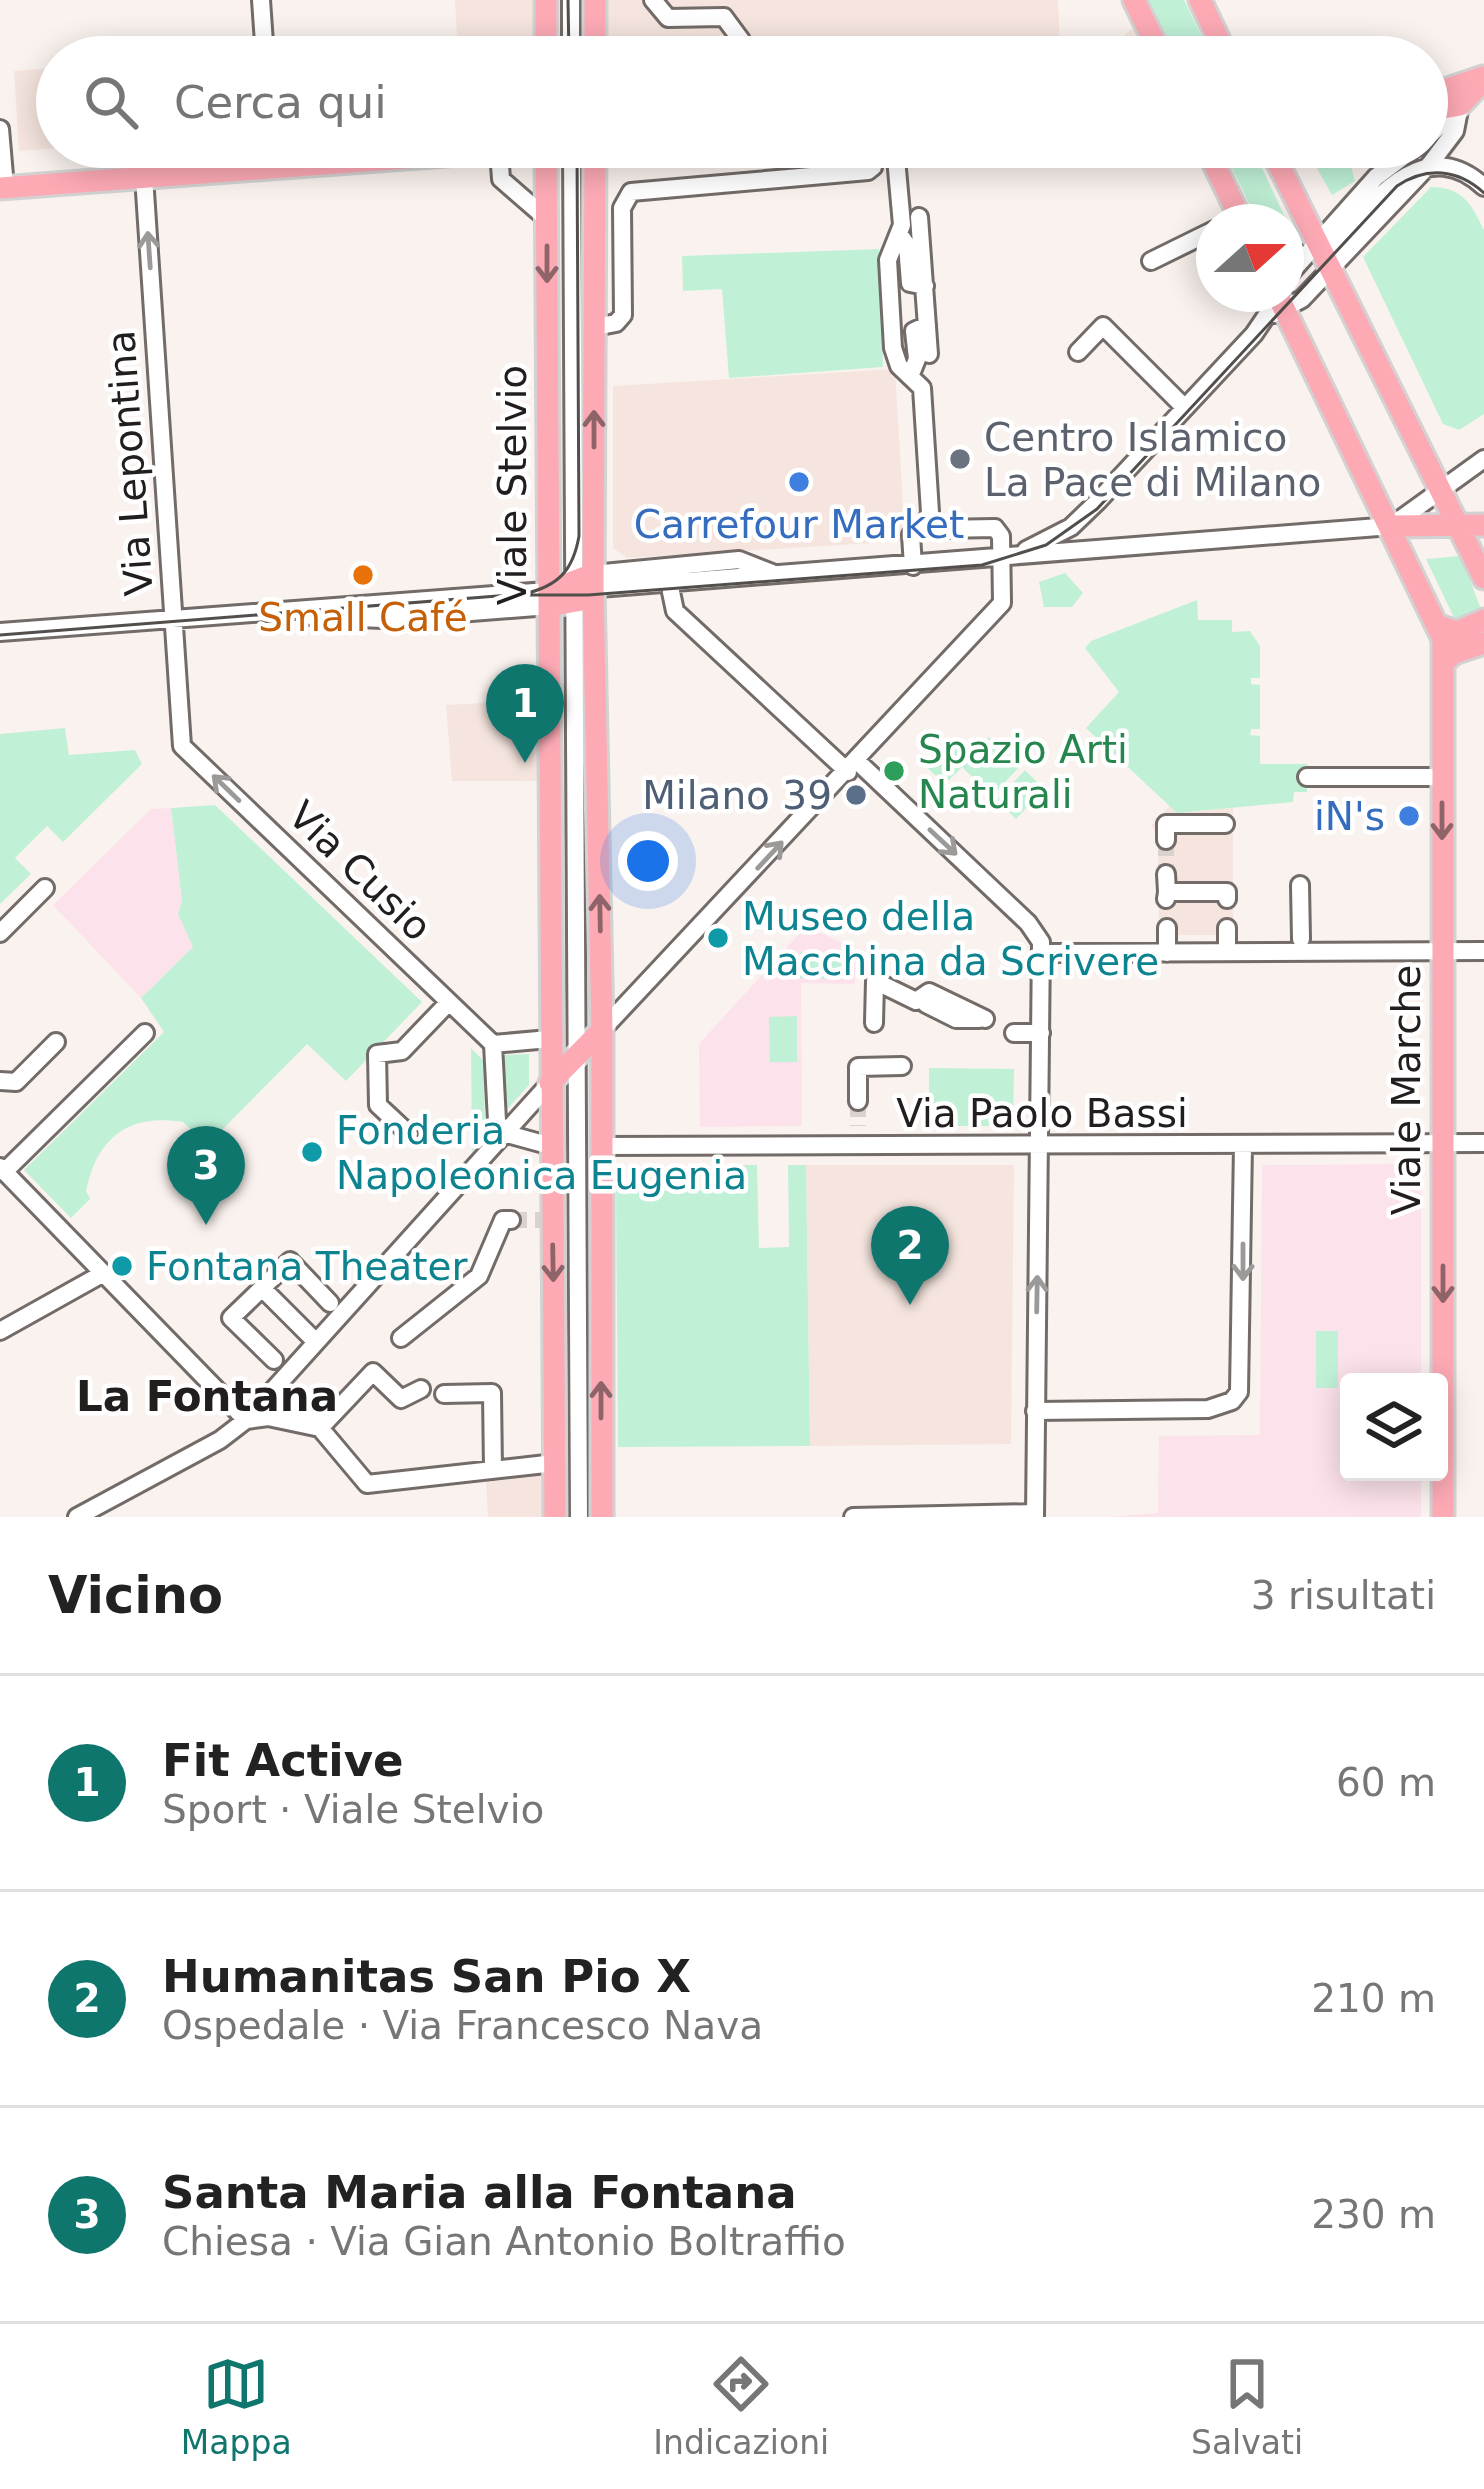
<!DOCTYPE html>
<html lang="it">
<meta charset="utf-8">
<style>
body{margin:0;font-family:"DejaVu Sans",sans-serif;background:#f6f6f6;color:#222}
.controls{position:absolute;right:36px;bottom:36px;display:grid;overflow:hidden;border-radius:12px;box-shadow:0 6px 30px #0003}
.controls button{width:108px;height:108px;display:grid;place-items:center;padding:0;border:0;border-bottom:3px solid #e0e0e0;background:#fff;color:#222;font:60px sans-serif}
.compass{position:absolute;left:1196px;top:204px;width:108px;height:108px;border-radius:50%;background:#fff;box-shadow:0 6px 30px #0003;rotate:69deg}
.you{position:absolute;left:648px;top:861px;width:42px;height:42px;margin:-30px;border:9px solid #fff;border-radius:50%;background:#1a73e8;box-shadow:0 0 0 18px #1a73e833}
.badge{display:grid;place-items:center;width:78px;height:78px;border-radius:50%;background:#0f766e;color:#fff;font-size:39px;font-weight:700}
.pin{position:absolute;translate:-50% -99px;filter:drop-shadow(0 3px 6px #0008)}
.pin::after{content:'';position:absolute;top:63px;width:42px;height:36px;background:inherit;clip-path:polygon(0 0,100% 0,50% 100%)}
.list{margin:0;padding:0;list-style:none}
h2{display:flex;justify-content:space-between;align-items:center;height:156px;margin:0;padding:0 48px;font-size:51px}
h2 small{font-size:39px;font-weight:400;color:#767676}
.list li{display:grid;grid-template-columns:78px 1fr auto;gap:36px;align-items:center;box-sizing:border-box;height:216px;padding:0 48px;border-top:3px solid #e0e0e0}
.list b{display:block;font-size:45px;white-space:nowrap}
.list p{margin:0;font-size:39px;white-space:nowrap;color:#767676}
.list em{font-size:39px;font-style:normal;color:#767676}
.icon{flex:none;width:66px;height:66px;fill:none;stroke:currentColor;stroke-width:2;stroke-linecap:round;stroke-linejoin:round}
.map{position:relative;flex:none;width:1484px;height:1517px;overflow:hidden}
.search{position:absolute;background:#fff;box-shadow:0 6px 30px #0003;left:36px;right:36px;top:36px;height:132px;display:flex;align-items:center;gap:30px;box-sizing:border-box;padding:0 42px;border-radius:66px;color:#767676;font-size:45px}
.sheet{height:804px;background:#fff}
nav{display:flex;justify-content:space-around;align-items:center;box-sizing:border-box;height:168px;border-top:3px solid #e0e0e0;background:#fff;font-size:33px;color:#767676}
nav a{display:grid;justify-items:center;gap:6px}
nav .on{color:#0f766e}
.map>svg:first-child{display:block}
.built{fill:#f5e5de}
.education{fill:#fce2ea}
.green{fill:#c0f1d7}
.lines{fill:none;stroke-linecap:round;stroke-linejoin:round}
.minor-tunnel{stroke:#d9d2cf;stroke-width:16;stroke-dasharray:16 8;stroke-linecap:butt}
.minor-casing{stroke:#726b68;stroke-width:22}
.major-casing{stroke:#d3d2d2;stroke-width:27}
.minor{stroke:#fff;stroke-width:16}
.major{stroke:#fdaab5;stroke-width:21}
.tram{stroke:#524e4c;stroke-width:3}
.oneway{stroke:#9b9a99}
.oneway2{stroke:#8f6469}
.worship-dot{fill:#6b7280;stroke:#fff;stroke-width:4.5}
.shop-dot{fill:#3f7fe0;stroke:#fff;stroke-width:4.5}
.food-dot{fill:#e8710a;stroke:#fff;stroke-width:4.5}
.leisure-dot{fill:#2e9e5b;stroke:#fff;stroke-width:4.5}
.service-dot{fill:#5c6f8a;stroke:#fff;stroke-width:4.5}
.culture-dot{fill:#0f9aa8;stroke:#fff;stroke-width:4.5}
.labels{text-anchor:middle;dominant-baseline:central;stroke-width:9;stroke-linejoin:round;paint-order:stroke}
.worship-label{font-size:39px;fill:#5b616d;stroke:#fff;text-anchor:start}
.street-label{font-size:39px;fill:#211e1d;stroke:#fff}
.shop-label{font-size:39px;fill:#366cbe;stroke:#fff}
.food-label{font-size:39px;fill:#c56008;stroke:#fff}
.leisure-label{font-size:39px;fill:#27864d;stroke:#fff;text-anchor:start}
.service-label{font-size:39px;fill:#4e5e75;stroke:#fff;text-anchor:end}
.culture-label{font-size:39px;fill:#0d838f;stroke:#fff;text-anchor:start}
.neighbourhood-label{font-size:42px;font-weight:bold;fill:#211e1d;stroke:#fff}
</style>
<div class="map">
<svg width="1484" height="1517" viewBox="0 0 1484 1517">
<rect width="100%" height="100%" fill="#faf2ee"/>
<!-- built -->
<path class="built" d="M455,0h78l1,57h-76z
M597,0h461l2,52 47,-3 33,-27 19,35h-562z
M57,68v79h13l-51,4 -5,-80z
M895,369l10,172 -278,17 -14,-10v-162z
M538,700l1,81h-87l-6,-76z
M1170,806l8,7 55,-5v127h-74l-1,-102 -7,-7z
M806,1165h208l-3,279 -201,2z
M552,1470v47h-64l-2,-39z"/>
<!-- education -->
<path class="education" d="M171,808l11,93 -4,13 15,33 -52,51 -88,-93 98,-96z
M819,932l36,17v35l-54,-1 1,143 -102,1 -1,-83 101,-111z
M1421,1164v218h-72v90h72v45h-313l50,-4 1,-77 101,-1 2,-270z"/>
<!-- green -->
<path class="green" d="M1149,0h35l28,57h-36z
M1222,147h30l40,85 -6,6v-16h-28z
M1305,147h41l9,34 -23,14z
M1431,187c31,0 40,16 53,43v184l-25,16 -16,-6 -80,-167z
M879,249l4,118 -154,11 -7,-89 -39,2 -1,-35z
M1461,556l19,51 -23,17 -31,-65z
M1065,573l18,20 -11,14h-28l-5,-25z
M1197,600l1,20h34v12l18,-1 10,15v32h-9v6l9,1v44h-9l-1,6 10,1v28h47v28h-13l-1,10 -116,11 -91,-85 33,-36 -34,-44 6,-7z
M65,728l4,27 66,-5 7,14 -79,78 -16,-16 -32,32 16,16 -31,30v-170z
M951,737l21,18 17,-18 31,29 -28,30 -30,-29 -17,17 -21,-19z
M1025,770l19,19 -28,30 -19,-19z
M215,805l207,197 -76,79 -39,-37 -100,101 -24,-23c-54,-9 -86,15 -97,69l4,8 -19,19 -47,-48 140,-138 -23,-34 52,-51 -15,-33 4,-13 -11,-93z
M800,952l50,1 -1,26 -49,-1z
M797,1016v46h-27l-1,-45z
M471,1048l13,13 1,73 -13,18z
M529,1054v31l-27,30 -1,-60z
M929,1068l85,1 -1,57h-84z
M733,1165h24l2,83 30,-1 -1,-82h18l4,281 -192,1 -2,-256 116,-1z
M1316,1331h22v57h-22z"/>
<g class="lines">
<!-- minor-tunnel -->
<path class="minor-tunnel" d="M1166,840v34
M858,1101v25
M511,1220h30"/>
<!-- minor casing -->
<g class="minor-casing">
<path id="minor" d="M261,0l4,57
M571,0v57
M653,0l15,18 56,-1 17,23 -21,17
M0,129l5,58
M1427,138l32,-32
M572,147l7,1370
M895,147l7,78 -14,35 5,88 6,18 23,22 8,124 -4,14 -15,9 2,31
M499,151l2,28 46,40
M144,177l38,569 311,298
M919,217l10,137
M900,235l7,10 3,38 15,3
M1324,257c40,-43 96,-130 160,-70
M1151,261l63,-31
M1286,278l90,-101 40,-30
M1274,314l28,-15 128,-135 25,-33 5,-26
M595,327l21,-4 7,-8 -1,-107 9,-16 237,-21 5,-4 -2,-20
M1078,352l25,-26 82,82
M911,374l6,-15 -3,-28 13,-6
M1026,550l45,-23 27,-26 156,-167 27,-40
M593,574l146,-14 33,13
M586,589l805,-63 93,-67
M671,592l4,19 173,161
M310,616l73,3 166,-13
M0,632l560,-42
M858,762l170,161 13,19 -6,575
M1307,777h135
M1166,840v-16h59
M1166,874l1,18
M1300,885l1,54
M1166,899l1,-7h60v7
M1167,928v25
M1227,928v24
M0,933l45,-45
M1042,953l442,-2
M926,1004l30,15h23
M874,1023l1,-42 41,20 13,-9 56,27
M602,1030l400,-427 -1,-67 -6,-8 -55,1
M1014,1033h27
M493,1044l4,77 7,12
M493,1044l56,-5
M0,1081l16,1 40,-40
M858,1101v-34l44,-1
M504,1133l47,13
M409,1134l-31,-29 -1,-51 25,-3 47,-49
M601,1146l883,-3
M0,1167l246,253
M4,1172l141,-139
M262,1288l53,53
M0,1331l102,-57
M401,1338l78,-62 24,-56h8
M274,1360l-43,-42 59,-57 40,42
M444,1394l48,-1 1,77
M1035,1411l173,-2 24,-8 7,-9 4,-247
M268,1417l17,-6 33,3
M247,1420l21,-3 52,11 53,-56 28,27 20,-10
M320,1428l47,56 188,-21
M77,1517l143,-77 26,-20 304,-337
M853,1517l182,-4"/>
</g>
<!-- major casing -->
<g class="major-casing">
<path id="major" d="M595,0v57
M1134,0l28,57
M1200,0l27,57
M546,57v-57
M1427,96l56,-19
M1427,111l33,-6 24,-25
M546,147l9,1370
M595,147l-2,441 9,442v487
M1206,147l36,75
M1270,147l214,431
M0,188l553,-41
M1277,294l166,345v878
M1391,526l93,-1
M549,591l44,-17
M549,606l44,-8
M1439,626l18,6 27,-12
M1444,662l10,-9 30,-10
M550,1083l52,-53"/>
</g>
<!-- minor -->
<use href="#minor" class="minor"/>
<!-- major -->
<use href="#major" class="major"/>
<!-- tram -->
<path class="tram" d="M568,0l1,57
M513,595h75l394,-30 64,-20 51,-36 300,-323c30,-20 61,-17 87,7
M0,635l524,-41c34,-8 49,-23 55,-58l-2,-389"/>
</g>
<!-- one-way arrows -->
<defs><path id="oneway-shaft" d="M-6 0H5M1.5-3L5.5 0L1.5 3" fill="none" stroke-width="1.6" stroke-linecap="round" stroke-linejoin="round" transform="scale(3)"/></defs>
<g class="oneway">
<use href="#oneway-shaft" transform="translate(149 250) rotate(-94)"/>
<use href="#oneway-shaft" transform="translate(226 788) rotate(-136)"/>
<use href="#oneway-shaft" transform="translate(943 842) rotate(43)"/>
<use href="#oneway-shaft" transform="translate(770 855) rotate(-47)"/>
<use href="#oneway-shaft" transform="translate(1243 1262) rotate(90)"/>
<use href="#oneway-shaft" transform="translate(1037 1294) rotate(-89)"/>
</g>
<g class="oneway2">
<use href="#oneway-shaft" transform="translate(547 264) rotate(90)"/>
<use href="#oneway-shaft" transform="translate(594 429) rotate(-90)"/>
<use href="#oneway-shaft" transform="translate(1442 821) rotate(90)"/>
<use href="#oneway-shaft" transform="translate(600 913) rotate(-91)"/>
<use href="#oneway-shaft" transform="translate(553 1263) rotate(89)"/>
<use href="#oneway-shaft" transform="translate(1443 1284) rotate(90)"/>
<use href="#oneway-shaft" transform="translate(601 1400) rotate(-90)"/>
</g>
<!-- markers -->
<circle class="worship-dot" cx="960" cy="459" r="12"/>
<g class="shop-dot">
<circle cx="799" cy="482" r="12"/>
<circle cx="1409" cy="816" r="12"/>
</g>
<circle class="food-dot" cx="363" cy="575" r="12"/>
<circle class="leisure-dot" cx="894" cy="771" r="12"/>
<circle class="service-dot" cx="856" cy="795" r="12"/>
<g class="culture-dot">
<circle cx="718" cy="938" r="12"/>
<circle cx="312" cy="1152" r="12"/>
<circle cx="122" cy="1266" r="12"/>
</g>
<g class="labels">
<!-- worship labels -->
<g class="worship-label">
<text x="984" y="437">Centro Islamico<tspan x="984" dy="45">La Pace di Milano</tspan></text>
</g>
<!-- street labels -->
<g class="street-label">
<text transform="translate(130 463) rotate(-94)">Via Lepontina</text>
<text transform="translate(512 485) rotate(-90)">Viale Stelvio</text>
<text transform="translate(360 871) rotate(44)">Via Cusio</text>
<text transform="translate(1406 1090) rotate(-90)">Viale Marche</text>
<text x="1042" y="1113">Via Paolo Bassi</text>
</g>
<!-- shop labels -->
<g class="shop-label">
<text x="799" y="524">Carrefour Market</text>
<text x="1385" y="816" text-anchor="end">iN's</text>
</g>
<!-- food labels -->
<g class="food-label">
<text x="363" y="617">Small Café</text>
</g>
<!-- leisure labels -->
<g class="leisure-label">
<text x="918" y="749">Spazio Arti<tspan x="918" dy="45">Naturali</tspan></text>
</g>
<!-- service labels -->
<g class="service-label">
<text x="832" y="795">Milano 39</text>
</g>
<!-- culture labels -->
<g class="culture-label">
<text x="742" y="916">Museo della<tspan x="742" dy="45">Macchina da Scrivere</tspan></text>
<text x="336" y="1130">Fonderia<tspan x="336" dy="45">Napoleonica Eugenia</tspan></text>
<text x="146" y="1266">Fontana Theater</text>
</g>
<!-- neighbourhood labels -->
<g class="neighbourhood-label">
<text x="207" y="1396">La Fontana</text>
</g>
</g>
</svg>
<div class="controls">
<button><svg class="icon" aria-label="layers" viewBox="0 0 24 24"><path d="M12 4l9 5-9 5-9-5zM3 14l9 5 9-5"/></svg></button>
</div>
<svg class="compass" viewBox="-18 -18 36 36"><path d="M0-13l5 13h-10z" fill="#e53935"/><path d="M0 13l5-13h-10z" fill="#767676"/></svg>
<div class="you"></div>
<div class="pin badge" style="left:525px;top:763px">1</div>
<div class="pin badge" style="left:910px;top:1305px">2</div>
<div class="pin badge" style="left:206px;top:1225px">3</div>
<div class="search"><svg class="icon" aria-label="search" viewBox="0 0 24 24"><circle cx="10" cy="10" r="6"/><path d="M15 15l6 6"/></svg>Cerca qui</div>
</div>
<section class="sheet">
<h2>Vicino<small>3 risultati</small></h2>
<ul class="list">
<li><span class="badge">1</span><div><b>Fit Active</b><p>Sport · Viale Stelvio</p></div><em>60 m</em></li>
<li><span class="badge">2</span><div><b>Humanitas San Pio X</b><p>Ospedale · Via Francesco Nava</p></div><em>210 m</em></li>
<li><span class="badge">3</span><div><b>Santa Maria alla Fontana</b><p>Chiesa · Via Gian Antonio Boltraffio</p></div><em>230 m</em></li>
</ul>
</section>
<nav>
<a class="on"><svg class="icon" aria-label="map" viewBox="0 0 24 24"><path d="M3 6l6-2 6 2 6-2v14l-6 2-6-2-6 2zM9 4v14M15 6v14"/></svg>Mappa</a>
<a><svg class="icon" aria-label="directions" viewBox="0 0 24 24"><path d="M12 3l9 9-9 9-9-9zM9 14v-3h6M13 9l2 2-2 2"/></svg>Indicazioni</a>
<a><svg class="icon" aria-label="saved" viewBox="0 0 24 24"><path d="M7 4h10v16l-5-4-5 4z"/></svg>Salvati</a>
</nav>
